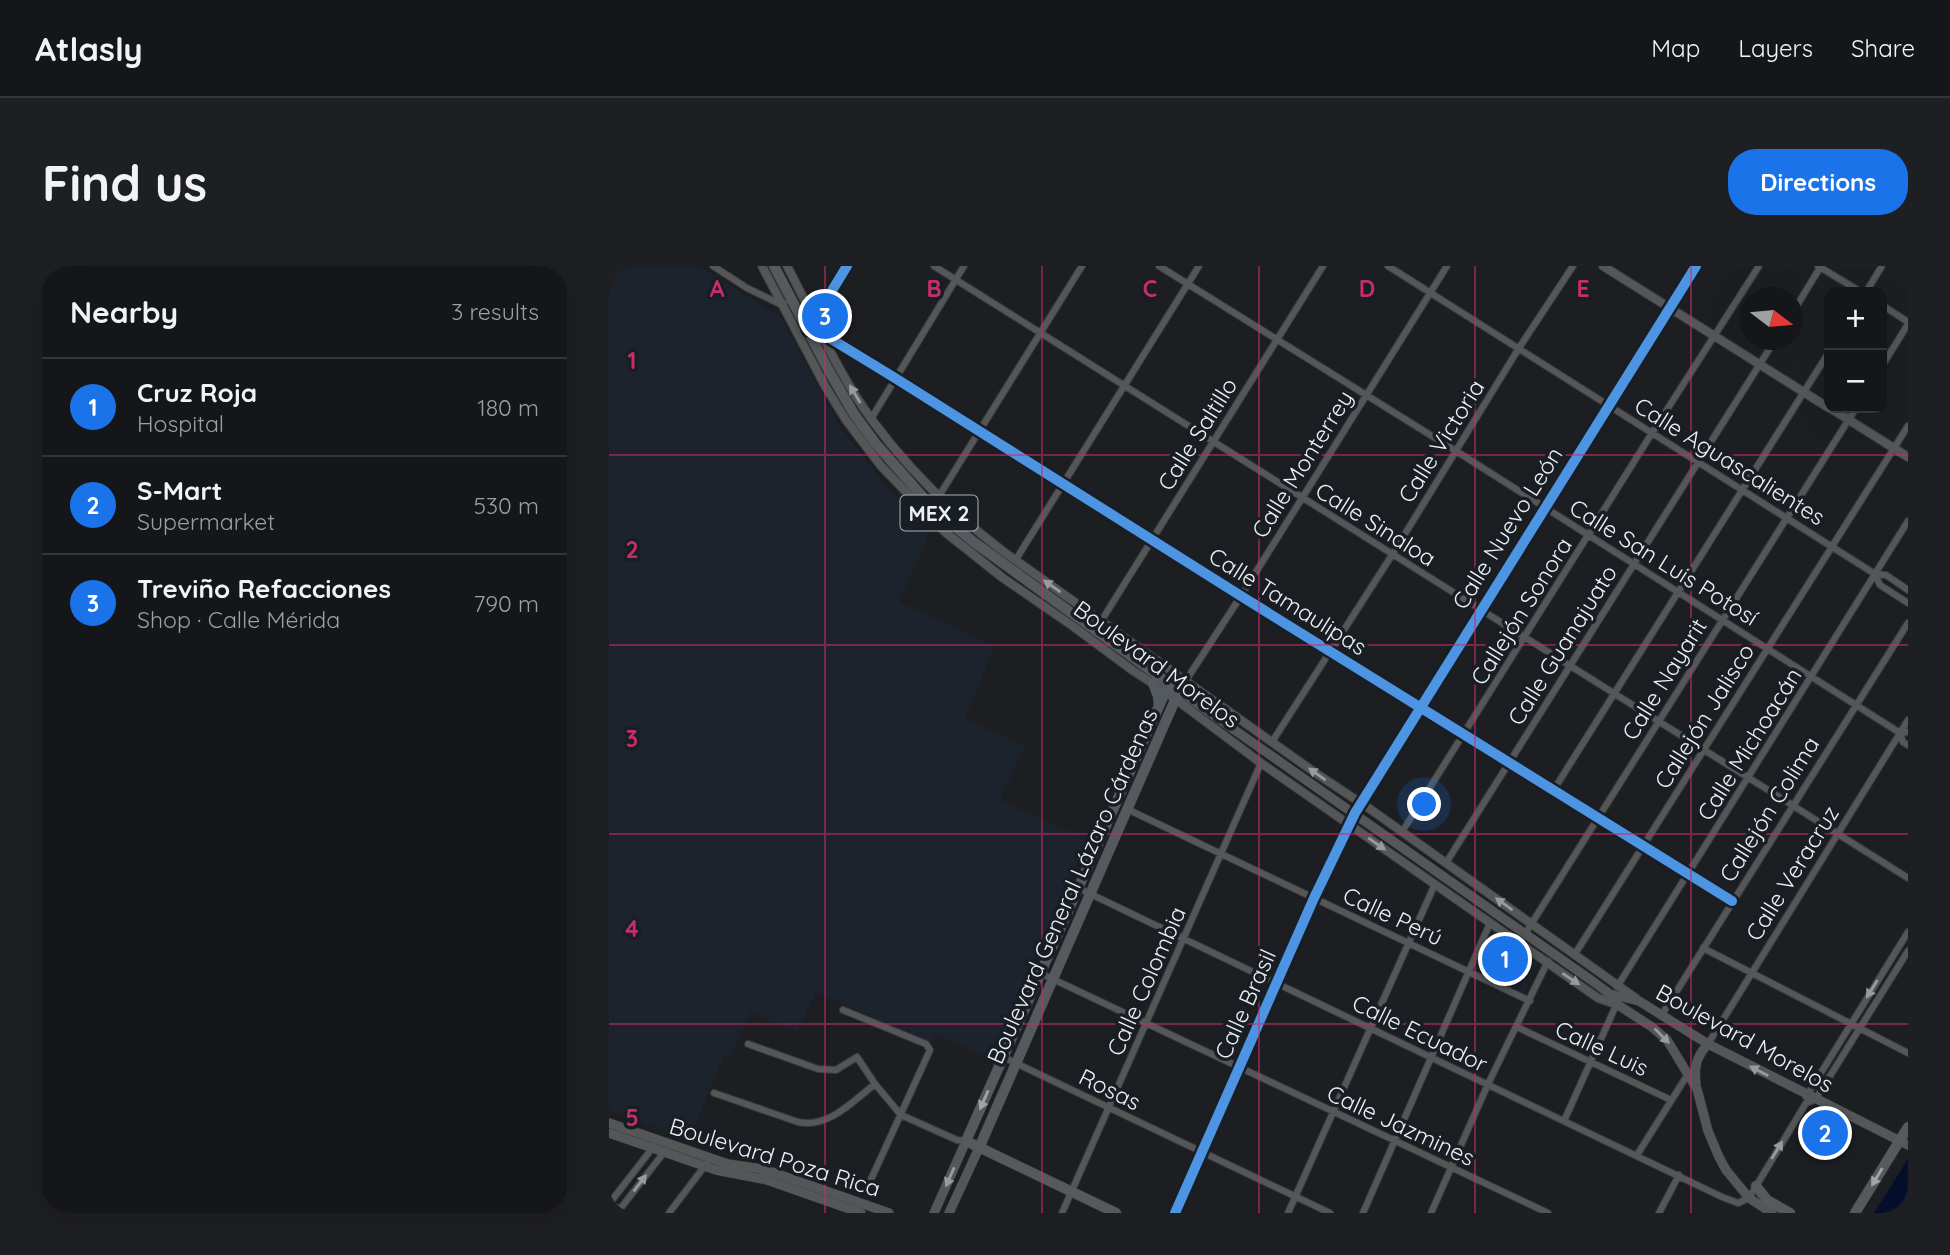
<!DOCTYPE html>
<meta charset="utf-8">
<style>
body{margin:0;font-family:Quicksand,sans-serif;background:#1e1f22;color:#f1f3f6}
.controls{position:absolute;right:21px;top:21px;display:grid;overflow:hidden;border-radius:14px;box-shadow:0 7px 28px #0002}
.controls button{width:63px;height:63px;display:grid;place-items:center;padding:0;border:0;border-bottom:2px solid #343538;background:#151619;color:#f1f3f6;font:35px sans-serif}
.compass{position:absolute;left:1131px;top:21px;width:63px;height:63px;border-radius:50%;background:#151619;box-shadow:0 7px 28px #0002;rotate:106deg}
.you{position:absolute;left:816px;top:539px;width:24px;height:24px;margin:-18px;border:5px solid #fff;border-radius:50%;background:#1a73e8;box-shadow:0 0 0 10px #1a73e833}
.badge{display:grid;place-items:center;width:46px;height:46px;border-radius:50%;background:#1a73e8;color:#fff;font-size:23px;font-weight:700}
.pin{position:absolute;translate:-50% -50%;border:4px solid #fff;box-shadow:0 2px 7px #0006}
.list{margin:0;padding:0;list-style:none}
h2{display:flex;justify-content:space-between;align-items:center;height:91px;margin:0;padding:0 28px;font-size:30px}
h2 small{font-size:23px;font-weight:400;color:#9d9fa2}
.list li{display:grid;grid-template-columns:46px 1fr auto;gap:21px;align-items:center;box-sizing:border-box;height:98px;padding:0 28px;border-top:2px solid #343538}
.list b{display:block;font-size:26px;white-space:nowrap}
.list p{margin:0;font-size:23px;white-space:nowrap;color:#9d9fa2}
.list em{font-size:23px;font-style:normal;color:#9d9fa2}
.map{position:relative;flex:none;width:1299px;height:947px;overflow:hidden;border-radius:28px}
header{display:flex;align-items:center;gap:42px;box-sizing:border-box;height:98px;padding:0 35px;background:#151619;border-bottom:2px solid #343538}
header strong{font-size:33px}
nav{display:flex;gap:38px;margin-inline-start:auto;font-size:24px}
.intro{display:flex;align-items:center;justify-content:space-between;box-sizing:border-box;height:168px;padding:0 42px}
h1{margin:0;font-size:49px}
.button{padding:18px 32px;border-radius:28px;background:#1a73e8;color:#fff;font-size:24px;font-weight:700}
main{display:flex;gap:42px;padding:0 42px}
aside{flex:1;background:#151619;border-radius:28px;box-shadow:0 7px 28px #0002}
.map>svg:first-child{display:block}
.built{fill:#1d232d}
.water{fill:#030f2b}
.lines{fill:none;stroke-linecap:round;stroke-linejoin:round}
.minor-casing{stroke:#383a3c;stroke-width:8}
.tertiary-casing{stroke:#383a3c;stroke-width:10}
.secondary-casing{stroke:#383a3c;stroke-width:10}
.primary-casing{stroke:#383a3c;stroke-width:11}
.minor{stroke:#545658;stroke-width:6}
.tertiary{stroke:#545658;stroke-width:8}
.secondary{stroke:#545658;stroke-width:9}
.primary{stroke:#555a5f;stroke-width:10}
.cycleway-casing{stroke:#191e24;stroke-width:15}
.cycleway{stroke:#4d94e3;stroke-width:10}
.oneway{fill:#989b9e}
.oneway2{fill:#a0a4a9}
.grid{fill:none;stroke:#c62e6a;stroke-width:2;stroke-opacity:0.55}
.labels{text-anchor:middle;dominant-baseline:central;stroke-width:7;stroke-linejoin:round;paint-order:stroke}
.shield{fill:#191e24;stroke:#adb0b5;stroke-width:2}
.shield-label{font-size:21px;font-weight:bold;fill:#eceff3}
.street-label{font-size:23px;fill:#eceff3;stroke:#191e24}
.grid-label{font-size:23px;text-anchor:middle;font-weight:bold;fill:#c62e6a;stroke:#191e24;stroke-width:7;stroke-linejoin:round;paint-order:stroke}
</style>
<header>
<strong>Atlasly</strong>
<nav><a>Map</a><a>Layers</a><a>Share</a></nav>
</header>
<div class="intro"><h1>Find us</h1><a class="button">Directions</a></div>
<main>
<aside>
<h2>Nearby<small>3 results</small></h2>
<ul class="list">
<li><span class="badge">1</span><div><b>Cruz Roja</b><p>Hospital</p></div><em>180 m</em></li>
<li><span class="badge">2</span><div><b>S-Mart</b><p>Supermarket</p></div><em>530 m</em></li>
<li><span class="badge">3</span><div><b>Treviño Refacciones</b><p>Shop · Calle Mérida</p></div><em>790 m</em></li>
</ul>
</aside>
<div class="map">
<svg width="1299" height="947" viewBox="0 0 1299 947">
<rect width="100%" height="100%" fill="#1c1e21"/>
<!-- built -->
<path class="built" d="M0,0h90l82,51 57,107 45,58 48,48 -32,72 96,44 -30,72 60,28 -25,54 87,39 -94,221 -58,-26 -5,10 -114,-52 -19,40 -46,-20 -21,44h-6l-35,83 -80,-29z
M881,663l48,34 -14,31 -50,-25z"/>
<!-- water -->
<path class="water" d="M1299,893v54h-34z"/>
<g class="lines">
<!-- minor casing -->
<g class="minor-casing">
<path id="minor" d="M104,0l34,22 35,17 2,-2
M238,0l-39,64 15,4 72,44 346,218 491,305
M325,0l974,612
M550,0l297,185 444,282 8,-1
M779,0l487,308 11,1 22,15
M1209,0l43,26
M1257,26l16,-26
M1273,39l26,17
M1184,46l28,-46
M1273,100l26,-42
M262,153l93,-153
M322,240l8,-10 143,-230
M406,295l184,-295
M1266,308l5,11 28,18
M486,365l228,-365
M570,425l62,-95 206,-330
M1291,467l3,9 5,3
M663,476l120,-187 127,-207 54,-82
M944,525l276,-439
M518,543l403,192
M793,566l250,-399 107,-167
M837,597l329,-523
M469,622l644,309 16,6 11,-5 57,-95 9,-3 93,-149
M916,668l331,-526
M1094,682l205,105
M966,688l333,-528
M431,707l508,240
M1008,721l291,-466
M234,744l83,34 4,6 -62,136
M1052,750l247,-393
M908,761l154,73
M139,778l70,25 18,1 21,-13 18,27 26,31 56,25 9,1
M1099,778l200,-324
M394,791l327,156
M105,827l84,29c30,7 55,-21 77,-38
M1197,831l102,-165
M955,855l54,-120
M1028,889l51,-81
M11,943l-11,-5 45,-58
M8,947l48,-62
M60,947l38,-50
M453,947l199,-450
M566,947l139,-315 41,-85 341,-547
M679,947l147,-329
M754,947l127,-290
M822,947l57,-129 60,-123
M1050,947l20,-38"/>
</g>
<!-- tertiary casing -->
<g class="tertiary-casing">
<path id="tertiary" d="M153,0l63,120 21,34 35,46 64,66 58,46 71,49 58,43 34,22 95,71 337,235 20,7
M178,0c27,51 51,108 85,154 37,50 83,95 132,132l313,222 53,35 267,190
M994,0l226,142
M1221,142l78,49"/>
</g>
<!-- secondary casing -->
<g class="secondary-casing">
<path id="secondary" d="M570,425l412,289 19,14 8,11 34,22 15,13 30,49 11,42 11,26 7,13 23,28 23,15
M1001,728l29,7 69,43 200,101
M1087,818c-2,-17 0,-27 12,-40
M0,857l119,41 28,4 16,4 117,41
M0,867l107,37 51,10 94,33
M325,947l32,-72
M340,947l30,-65"/>
</g>
<!-- primary casing -->
<g class="primary-casing">
<path id="primary" d="M165,0l55,105 25,43 22,30 55,62 40,34 208,151
M544,417l5,13 1,10
M370,882l200,-457
M1147,920l11,14 23,13
M507,947l-150,-72 197,-444 3,-5 13,-1
M1246,947l53,-86"/>
</g>
<!-- minor -->
<use href="#minor" class="minor"/>
<!-- tertiary -->
<use href="#tertiary" class="tertiary"/>
<!-- secondary -->
<use href="#secondary" class="secondary"/>
<!-- primary -->
<use href="#primary" class="primary"/>
<!-- cycleway casing -->
<g class="cycleway-casing">
<path id="cycleway" d="M238,0l-39,64 15,4 72,44 346,218 491,305
M566,947l139,-315 41,-85 341,-547"/>
</g>
<!-- cycleway -->
<use href="#cycleway" class="cycleway"/>
</g>
<!-- one-way arrows -->
<defs><path id="oneway-solid" d="M-6-.8H1V-3.2L6.5 0L1 3.2V.8H-6Z" transform="scale(1.75)"/></defs>
<g class="oneway">
<use href="#oneway-solid" transform="translate(246 128) rotate(-121)"/>
<use href="#oneway-solid" transform="translate(443 320) rotate(-145)"/>
<use href="#oneway-solid" transform="translate(708 508) rotate(-145)"/>
<use href="#oneway-solid" transform="translate(768 578) rotate(35)"/>
<use href="#oneway-solid" transform="translate(895 638) rotate(-144)"/>
<use href="#oneway-solid" transform="translate(962 713) rotate(34)"/>
<use href="#oneway-solid" transform="translate(1263 723) rotate(122)"/>
<use href="#oneway-solid" transform="translate(1053 770) rotate(45)"/>
<use href="#oneway-solid" transform="translate(1150 805) rotate(-153)"/>
<use href="#oneway-solid" transform="translate(1168 884) rotate(-59)"/>
<use href="#oneway-solid" transform="translate(341 911) rotate(114)"/>
<use href="#oneway-solid" transform="translate(31 917) rotate(-52)"/>
</g>
<g class="oneway2">
<use href="#oneway-solid" transform="translate(375 834) rotate(114)"/>
<use href="#oneway-solid" transform="translate(1268 911) rotate(121)"/>
</g>
<!-- grid -->
<path class="grid" d="M216,0v947M433,0v947M650,0v947M866,0v947M1082,0v947M0,189h1299M0,379h1299M0,568h1299M0,758h1299"/>
<g class="labels">
<!-- shield labels -->
<rect class="shield" x="291.5" y="229.5" width="77" height="35" rx="5"/>
<g class="shield-label">
<text x="330" y="247">MEX 2</text>
</g>
<!-- street labels -->
<g class="street-label">
<text transform="translate(588 168) rotate(-58)">Calle Saltillo</text>
<text transform="translate(832 175) rotate(-58)">Calle Victoria</text>
<text transform="translate(1121 195) rotate(32)">Calle Aguascalientes</text>
<text transform="translate(693 198) rotate(-58)">Calle Monterrey</text>
<text transform="translate(767 258) rotate(32)">Calle Sinaloa</text>
<text transform="translate(898 262) rotate(-58)">Calle Nuevo León</text>
<text transform="translate(1055 296) rotate(32)">Calle San Luis Potosí</text>
<text transform="translate(679 335) rotate(32)">Calle Tamaulipas</text>
<text transform="translate(912 345) rotate(-58)">Callejón Sonora</text>
<text transform="translate(953 379) rotate(-58)">Calle Guanajuato</text>
<text transform="translate(548 398) rotate(36)">Boulevard Morelos</text>
<text transform="translate(1055 413) rotate(-58)">Calle Nayarit</text>
<text transform="translate(1095 450) rotate(-58)">Callejón Jalisco</text>
<text transform="translate(1140 478) rotate(-58)">Calle Michoacán</text>
<text transform="translate(1160 543) rotate(-58)">Callejón Colima</text>
<text transform="translate(1183 607) rotate(-58)">Calle Veracruz</text>
<text transform="translate(463 620) rotate(-66)">Boulevard General Lázaro Cárdenas</text>
<text transform="translate(784 650) rotate(25)">Calle Perú</text>
<text transform="translate(537 715) rotate(-66)">Calle Colombia</text>
<text transform="translate(636 738) rotate(-66)">Calle Brasil</text>
<text transform="translate(811 767) rotate(26)">Calle Ecuador</text>
<text transform="translate(1136 772) rotate(29)">Boulevard Morelos</text>
<text transform="translate(993 782) rotate(25)">Calle Luis</text>
<text transform="translate(501 823) rotate(26)">Rosas</text>
<text transform="translate(792 859) rotate(25)">Calle Jazmines</text>
<text transform="translate(166 891) rotate(17)">Boulevard Poza Rica</text>
</g>
</g>
<g class="grid-label">
<text x="108" y="31">A</text>
<text x="325" y="31">B</text>
<text x="541" y="31">C</text>
<text x="758" y="31">D</text>
<text x="974" y="31">E</text>
<text x="23" y="103">1</text>
<text x="23" y="292">2</text>
<text x="23" y="481">3</text>
<text x="23" y="671">4</text>
<text x="23" y="860">5</text>
</g>
</svg>
<div class="controls">
<button>+</button>
<button>−</button>
</div>
<svg class="compass" viewBox="-18 -18 36 36"><path d="M0-13l5 13h-10z" fill="#e53935"/><path d="M0 13l5-13h-10z" fill="#9d9fa2"/></svg>
<div class="you"></div>
<div class="pin badge" style="left:896px;top:693px">1</div>
<div class="pin badge" style="left:1216px;top:867px">2</div>
<div class="pin badge" style="left:216px;top:50px">3</div>
</div>
</main>
